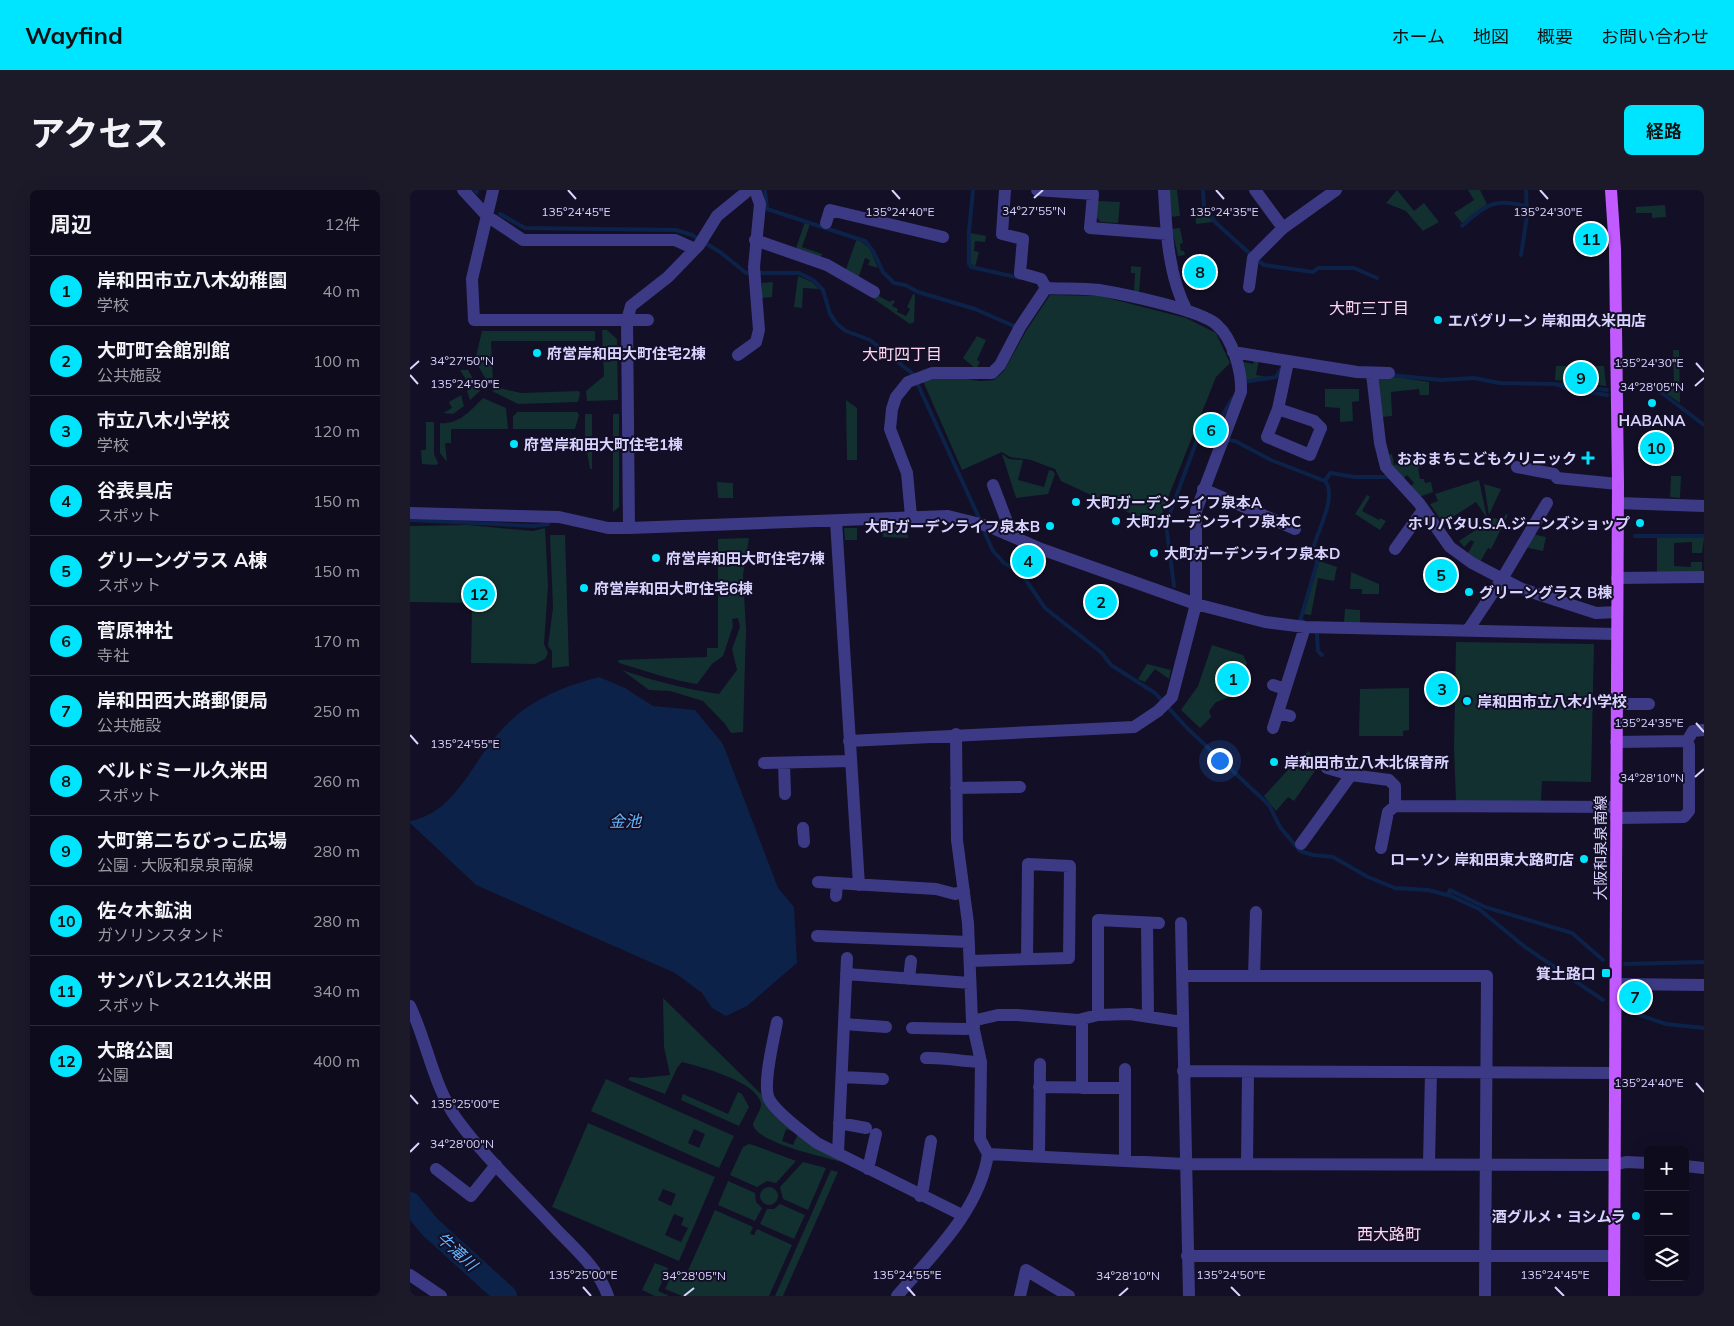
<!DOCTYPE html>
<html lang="ja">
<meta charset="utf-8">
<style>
body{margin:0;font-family:Mulish,"Noto Sans JP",sans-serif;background:#1c1929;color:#f1f3f6}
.controls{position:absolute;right:15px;bottom:15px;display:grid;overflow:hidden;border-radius:8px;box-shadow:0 5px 20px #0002}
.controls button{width:45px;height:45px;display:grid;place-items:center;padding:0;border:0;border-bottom:1px solid #2e2b3b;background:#0e0b1c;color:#f1f3f6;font:25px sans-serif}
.you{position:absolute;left:809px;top:570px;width:18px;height:18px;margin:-12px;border:4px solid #fff;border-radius:50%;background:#1a73e8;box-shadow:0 0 0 8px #1a73e833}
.badge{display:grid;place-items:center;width:32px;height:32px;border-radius:50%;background:#00e5ff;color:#111;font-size:16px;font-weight:700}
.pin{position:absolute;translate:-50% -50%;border:2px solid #fff;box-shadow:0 1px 5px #0006}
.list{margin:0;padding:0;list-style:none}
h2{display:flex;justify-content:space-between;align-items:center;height:65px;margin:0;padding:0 20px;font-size:21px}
h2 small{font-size:16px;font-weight:400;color:#9b9ba3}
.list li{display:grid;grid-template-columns:32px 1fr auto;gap:15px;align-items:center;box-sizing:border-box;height:70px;padding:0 20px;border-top:1px solid #2e2b3b}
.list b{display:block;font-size:19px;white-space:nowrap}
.list p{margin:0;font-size:16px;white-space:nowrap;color:#9b9ba3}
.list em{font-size:16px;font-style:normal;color:#9b9ba3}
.icon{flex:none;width:28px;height:28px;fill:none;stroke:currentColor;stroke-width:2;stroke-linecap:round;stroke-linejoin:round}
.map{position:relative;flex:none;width:1294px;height:1106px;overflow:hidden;border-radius:8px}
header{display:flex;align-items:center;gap:30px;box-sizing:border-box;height:70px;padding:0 25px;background:#00e5ff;color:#111}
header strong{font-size:24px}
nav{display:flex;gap:28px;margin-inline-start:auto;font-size:18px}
.intro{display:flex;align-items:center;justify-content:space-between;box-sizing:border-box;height:120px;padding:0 30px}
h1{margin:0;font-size:35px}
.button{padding:12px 22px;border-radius:8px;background:#00e5ff;color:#111;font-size:18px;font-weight:700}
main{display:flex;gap:30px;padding:0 30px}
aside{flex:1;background:#0e0b1c;border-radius:8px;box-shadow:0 5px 20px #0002}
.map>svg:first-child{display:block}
.green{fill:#12302f;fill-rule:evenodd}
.water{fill:#0c2248}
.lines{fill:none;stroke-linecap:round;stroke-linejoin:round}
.stream{stroke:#0c2248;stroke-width:4}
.river{stroke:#0c2248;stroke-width:22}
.minor{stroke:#3d3a85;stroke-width:12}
.primary{stroke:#c25bff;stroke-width:12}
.ticks{fill:none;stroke:#d9d4ff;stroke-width:2}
.poi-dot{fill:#00e5ff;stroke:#130f26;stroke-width:2}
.labels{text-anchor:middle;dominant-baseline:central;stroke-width:4;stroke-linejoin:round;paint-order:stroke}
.poi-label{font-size:15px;font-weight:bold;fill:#d9d4ff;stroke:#130f26;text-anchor:start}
.street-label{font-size:15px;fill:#d9d4ff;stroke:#130f26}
.neighbourhood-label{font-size:16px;fill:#ffd6f0;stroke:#130f26}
.water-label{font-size:16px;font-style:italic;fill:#62b6ff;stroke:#130f26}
.ticks-label{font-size:12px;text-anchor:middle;fill:#d9d4ff;stroke:#130f26;stroke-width:4;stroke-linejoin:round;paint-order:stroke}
</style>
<header>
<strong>Wayfind</strong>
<nav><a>ホーム</a><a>地図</a><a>概要</a><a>お問い合わせ</a></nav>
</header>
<div class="intro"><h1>アクセス</h1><a class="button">経路</a></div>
<main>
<aside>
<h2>周辺<small>12件</small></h2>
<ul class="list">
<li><span class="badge">1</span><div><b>岸和田市立八木幼稚園</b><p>学校</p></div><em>40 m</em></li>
<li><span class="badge">2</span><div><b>大町町会館別館</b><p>公共施設</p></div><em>100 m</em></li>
<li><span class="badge">3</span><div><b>市立八木小学校</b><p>学校</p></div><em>120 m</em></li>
<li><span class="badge">4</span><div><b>谷表具店</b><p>スポット</p></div><em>150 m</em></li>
<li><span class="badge">5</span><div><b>グリーングラス A棟</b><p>スポット</p></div><em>150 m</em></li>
<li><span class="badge">6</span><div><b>菅原神社</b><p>寺社</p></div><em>170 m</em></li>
<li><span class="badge">7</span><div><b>岸和田西大路郵便局</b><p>公共施設</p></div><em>250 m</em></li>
<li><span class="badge">8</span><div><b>ベルドミール久米田</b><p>スポット</p></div><em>260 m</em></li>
<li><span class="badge">9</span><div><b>大町第二ちびっこ広場</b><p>公園 · 大阪和泉泉南線</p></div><em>280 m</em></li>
<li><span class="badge">10</span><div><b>佐々木鉱油</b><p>ガソリンスタンド</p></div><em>280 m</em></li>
<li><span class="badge">11</span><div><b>サンパレス21久米田</b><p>スポット</p></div><em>340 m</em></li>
<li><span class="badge">12</span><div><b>大路公園</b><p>公園</p></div><em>400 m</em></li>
</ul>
</aside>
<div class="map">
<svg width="1294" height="1106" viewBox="0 0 1294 1106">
<rect width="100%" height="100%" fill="#130f26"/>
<!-- green -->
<path class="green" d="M758,0h9l3,26 -11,1z
M987,0l17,21 10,-8 15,19 -16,9 -17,-20 -20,-8z
M1058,0h12l7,14 -25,19 -8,-10 20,-13z
M687,11l23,1 -2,21 -17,-1 -5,-5z
M1255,15l1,12 -14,1v-5h-16v-6z
M785,17h7l11,15 -17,2z
M395,32l5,2 -8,23 20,7 -2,5 -25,-8z
M770,38l3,15 -3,1 1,7h3l1,4 -7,1 -6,-27z
M560,43l16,3 -1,6 -10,-1 -1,10 5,1 -4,15 -4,-3z
M447,48l13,11 8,19 -10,-3 2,-5 -5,-2 -7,21 -13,-7z
M721,76l10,1 -2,26 -5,-1 1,-19h-4z
M388,86l14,6 7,7 -16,-1 -1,20 -8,-1z
M363,92l-1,15 -10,1v-15z
M463,103l17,9 2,-2 3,1 -3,5 6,3 -1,3 9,4 4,-7 -3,-2 6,-13 2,1 -1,27 -4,2 -39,-27z
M640,105l50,1 86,22 30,15 14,30 -14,14 -58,146h-7l-90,-42 -6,-12 -24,-9 -21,-3 -8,-5 -40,18 -39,-89 25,-5 32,5 14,-1 10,-9 22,-40z
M192,140h5l10,9 1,61 -31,1 -1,-10 18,-15z
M72,141h113v10h-104l2,41 -4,2 -14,-23z
M567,146l9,4 -9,20 3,2 -4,7 -13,-11z
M1263,160h6l1,53 -13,-9 7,-7z
M844,169l5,1 -3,15 11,2 -22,3 -2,-18 10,2z
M1146,176h48l2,20 -51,-6z
M50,180h8l12,21 -10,9 -3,-9 4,-3z
M986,187l33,5v13h-9l-1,-6 -28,3 1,24 -11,1 -3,-38z
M90,198l21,5 58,-2 1,3 -2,8 -60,2 -26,-13z
M915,199h34v12l-7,1 1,19 -13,1v-14l-15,-1z
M51,205l3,11 -11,8 -10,-1 9,-5 -3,-6z
M73,208l23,10 2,21h-57v14h-6l2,19 -7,-9v-30c19,2 31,-13 43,-25z
M436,210l11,8v52h-10z
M107,222h60l2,3 -4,14h-62v-12z
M175,224h7v55h-2l-5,-28z
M203,224h6v93l-6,5z
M16,232h8v32l4,9 -2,2 -14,-1 -1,-14h5z
M592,264l7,5 14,1 -5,20 26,7 5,-17 4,1 2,3 -7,20 -32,4z
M982,264l2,11 18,-3 -1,-7 8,-1 3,13 -4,1 2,11h4l1,4 6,-1 2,10 -14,5 -9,-10 4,-4 -7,-8 -4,4 -13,-13 -2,-11z
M1261,286h10l-1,22 -10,-1z
M1069,290l8,38 -11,-16 -33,21 -13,-19 8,-3 -3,-7z
M307,292l16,1v15h-15z
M1074,294l17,5 -12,26z
M957,305l3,2 -8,14 17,9 1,-2 6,3 -6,9 -25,-16z
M1096,324l2,1 -17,34 -3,-1 -8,14 -13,-7 7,-13 -3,-2 -7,7 -5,-6 35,-23 8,3z
M496,331l2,17 -25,-1v-9l11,-1v-5z
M58,335l65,6 12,-3 3,58 -4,58 4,9 -3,6 -10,5 -64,-1 1,-60 -62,-1v-76z
M434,338h13v12h-12z
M1122,344l14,3 -3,14 -19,-4z
M140,345h15l4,131 -17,2v-17l-4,-5 5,-38z
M339,348l-6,37 3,55 -3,102 -12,1 -6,-9 -22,-23 -33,-10 -21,-1 -27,-20c32,11 63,19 97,24l18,-24 -5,-21 8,-22 -2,-9 -6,1 1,7 -10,30 -11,8 -15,20c-26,-4 -52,-13 -78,-21l-1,-3 89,-3v-9h11v-109z
M1247,348h47l-2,15h-10v-11l-18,1v23l17,1v-5h11v12h-45z
M909,371l18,6 -3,14 -16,-3 -7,37 -8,-1z
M941,382l28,12v10h-17v-5h-12z
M935,419l15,1v13l-16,-1z
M1046,452l138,2 -3,138 -49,-1 -1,20 -85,1 -2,-53z
M802,455l31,10 4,8 -12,36 -5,-2 -14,5 -7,9 2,6 -11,11 -19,-18 17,-24z
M737,474l24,6 -2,9 -14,-10 -10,13 -7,-3z
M999,498v42l-6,1v5h-44l1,-47z
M899,561l2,5 7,3 -1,9 -23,33 -6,-4 -12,14 -12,-15 34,-37z
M253,808l98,96 4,9 29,29 -8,-3 -4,12 11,4 5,-11 44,28c-18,-5 -84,-19 -89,-37 1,-7 9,-15 8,-22 -5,-22 -60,-36 -79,-41l-5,6 -12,26 -37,-14 2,-3 12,1 28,-3 -6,-28z
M196,889l128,57 -15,32 -128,-57zM284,939l11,5 -6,14 -11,-5z
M328,902l4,2 7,13 -10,19 -58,-26 2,-6 45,20z
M178,933l127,54 -36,84 -127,-54zM253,999l13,5 -5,12 -13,-6zM264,1024l10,4 -3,7 7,3 -7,14 -16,-7z
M339,954l4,1 43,16 -20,22 -9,-2 -10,6 -27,-12 13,-28z
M393,972l23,6 -18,42 -25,-11 -3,-12z
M421,980l7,2 -55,124h-8z
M318,991l27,12 1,9 6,6 -7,13 -37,-16z
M350 1006a9 9 0 1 1 18 0a9 9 0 1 1-18 0Z
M370,1014l25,11 -11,24 -34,-15 7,-15h7z
M305,1020l38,17 -3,7 4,1 3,-6 35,16 -23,51h-87l-17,-7 9,-19 12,5z
M245,1073l13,5 -10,23 11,5h-14l-13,-6z"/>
<!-- water -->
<path class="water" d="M189,487l26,11 28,18 42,4 28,34 55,144 16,19 3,56 -50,43 -21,10 -14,-8 -10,-15 -27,-20 -199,-88 -66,-62v-2c44,-8 61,-56 87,-86 29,-34 61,-47 102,-58z"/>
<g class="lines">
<!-- stream -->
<path class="stream" d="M65,0l2,2
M355,0l2,19 98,32 8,10 10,21 11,11 11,2 13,7 57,17 41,18
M563,0l-4,41v33l2,3 49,11
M793,0l1,17 12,16 41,37 7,5 49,7 5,-4h36l23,10
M90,24l25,14 151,2 16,5 28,17 26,21h53l14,7 10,10 7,24 7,10 9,7 24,9 43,34 67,146
M1052,36c24,-22 34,-29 66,-19
M1111,65l6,-39 -1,-26
M981,185l50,5 33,-2 25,5 57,1 11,5 40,6
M833,192l33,-5 5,-8
M1150,194l47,6
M1223,195l17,-1 54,41
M823,208c-10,14 -13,28 -26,40l28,3 36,19 54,21c13,15 -9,53 -13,71l4,5 1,6 -17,58h3
M915,291l5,-8 25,4h34
M0,330l125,6 13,-2
M573,339l10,22 11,12 17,10 24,35 57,45 9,12 44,28 32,35 82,77 11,22 20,24 13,4 20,2 35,20 27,11 33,2 23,6 28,13 46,38 78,53
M1225,346h69
M764,396l-8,-62 32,-87 9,1
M907,444l1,17 4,4
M1038,705l2,-5 35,17 87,26 31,27
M1215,774l79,-2
M1212,819l44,15 38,4"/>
<!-- river -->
<path class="river" d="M0,1013l20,24 76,69"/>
<!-- minor -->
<path class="minor" d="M53,0l24,26 36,24h152l20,9
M83,0l-21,89 2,41h174
M595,0l-3,44 21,5 -3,34 21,6 5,9
M627,0l56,4 -3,34 77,6
M754,0c2,39 4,86 23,121
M845,0l28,38
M416,33l4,-13 113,27
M345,50l72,25 47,27
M839,97l4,-29 30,-30 53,-38
M823,162l124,20 32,1
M328,165l18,-13 3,-12 -5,-63 6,-63 -5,-14
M962,184l8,69 6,24 33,36 31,44 22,16 50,26 74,24 21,-1
M868,219l36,12 7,7 -11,27 -43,-18 11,-28 10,-47
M1107,277l37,7 3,4 61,6
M583,295l16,42 -3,7
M793,299l92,40
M1208,313l86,3
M0,323l149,4 49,11h21l319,-12 40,10 53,23 155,55 69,18 40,5 312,7
M501,326l-4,-43 -17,-44 2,-20 4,-12 12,-15 24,-9h60l8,-8 20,-38 26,-39
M426,331l23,364
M219,338l-2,-208 4,-14 37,-29 31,-32 18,-29 28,-23v-3
M985,359l28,-39
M1207,388l87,-1
M1058,440l34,-51 45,-76
M863,495l12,4
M1206,514h33
M868,523l12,3
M863,538l32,-101
M439,551l285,-14 24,-16 14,-14 24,-93v-93l45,-119c1,-20 -8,-53 -24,-67 -15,-15 -94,-31 -118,-35 -17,-2 -36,-1 -53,-2
M1277,551l6,-10 11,-1
M1206,552l71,-1
M354,573l86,-2
M374,573l1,31
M917,578l24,7 38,5 6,6v20
M546,598l64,-1
M1206,628l68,-1 5,-6v-65l-2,-5
M393,638l1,14
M891,654l50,-69
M971,658l7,-36 7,-6 221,1
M408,692l118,7 19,5 9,-3
M426,706l1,-13
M737,733l1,93
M771,733l8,373
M407,746l152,6
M560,771l99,-3 1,-92 -42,-2 -1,95
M436,784l124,9
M772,786h305l-2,320
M844,786l2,-64
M499,789l2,-18
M1206,794l88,1
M0,816c17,36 23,78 46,112 29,40 66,74 99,110 20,21 43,40 53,68
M688,825v-95l61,3
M562,831l26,-6h19l61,5 20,-5 32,-1 52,8
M367,832c-3,17 -15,62 -8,77 6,12 36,35 48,44l145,72
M434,834l42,3
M502,838l54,1 8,-2
M516,868c19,-1 36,4 55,4
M773,881l431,2
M432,887l41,2
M629,897l86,1
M672,898v-69
M429,933l27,5
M428,963l9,-195
M578,964l197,10 429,1 12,-3 22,1
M629,966l1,-92
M715,971v-92
M837,974l1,-92
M1019,974l2,-92
M1275,976l19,2
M26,979l35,27 25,-31
M458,979l8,-35
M510,1006l3,-7 8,-48
M777,1066h427
M0,1085l31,21
M487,1106c35,-41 83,-86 91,-142l-8,-15 1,-77 -9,-41 -4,-98 -11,-83 -1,-106
M610,1106l6,-26 43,26"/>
<!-- primary -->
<path class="primary" d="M1201,0l4,59 3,235 -4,812"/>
</g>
<!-- ticks -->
<path class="ticks" d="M158,0l8,9M482,0l8,9M806,0l8,9M1130,0l8,9M624,8l9,-8M1286,173l8,9M0,179l9,-8M0,185l8,9M1285,196l9,-8M1286,533l8,9M0,545l8,9M1285,587l9,-8M1286,893l8,9M0,905l8,9M0,962l9,-9M173,1097l8,9M497,1097l8,9M821,1097l9,9M1145,1097l9,9M274,1106l10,-8M709,1106l9,-8"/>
<!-- markers -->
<g class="poi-dot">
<circle cx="1028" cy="130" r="5"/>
<circle cx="127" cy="163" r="5"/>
<circle cx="1242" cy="213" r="5"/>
<circle cx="104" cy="254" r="5"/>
<path d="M1175.5 260.5h5v5h5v5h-5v5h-5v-5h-5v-5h5z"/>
<circle cx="666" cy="312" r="5"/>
<circle cx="706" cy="331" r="5"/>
<circle cx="1230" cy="333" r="5"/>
<circle cx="640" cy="336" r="5"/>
<circle cx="744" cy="363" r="5"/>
<circle cx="246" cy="368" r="5"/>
<circle cx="174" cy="398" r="5"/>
<circle cx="1059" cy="402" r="5"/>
<circle cx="1057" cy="511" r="5"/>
<circle cx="864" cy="572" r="5"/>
<circle cx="1174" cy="669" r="5"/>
<rect x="1191" y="778" width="10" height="10" rx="2.5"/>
<circle cx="1226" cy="1026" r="5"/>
</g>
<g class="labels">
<!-- poi labels -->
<g class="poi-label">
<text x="1038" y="130">エバグリーン 岸和田久米田店</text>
<text x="137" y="163">府営岸和田大町住宅2棟</text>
<text x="1242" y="230" text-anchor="middle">HABANA</text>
<text x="114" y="254">府営岸和田大町住宅1棟</text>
<text x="1167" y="268" text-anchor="end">おおまちこどもクリニック</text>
<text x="676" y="312">大町ガーデンライフ泉本A</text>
<text x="716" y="331">大町ガーデンライフ泉本C</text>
<text x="1220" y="333" text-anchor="end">ホリバタU.S.A.ジーンズショップ</text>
<text x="630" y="336" text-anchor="end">大町ガーデンライフ泉本B</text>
<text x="754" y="363">大町ガーデンライフ泉本D</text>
<text x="256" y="368">府営岸和田大町住宅7棟</text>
<text x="184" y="398">府営岸和田大町住宅6棟</text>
<text x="1069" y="402">グリーングラス B棟</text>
<text x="1067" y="511">岸和田市立八木小学校</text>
<text x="874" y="572">岸和田市立八木北保育所</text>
<text x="1164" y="669" text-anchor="end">ローソン 岸和田東大路町店</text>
<text x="1186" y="783" text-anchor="end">箕土路口</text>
<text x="1216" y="1026" text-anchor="end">酒グルメ・ヨシムラ</text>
</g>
<!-- street labels -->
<g class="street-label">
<text transform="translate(1190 658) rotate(-90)">大阪和泉泉南線</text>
</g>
<!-- neighbourhood labels -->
<g class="neighbourhood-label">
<text x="959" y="118">大町三丁目</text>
<text x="492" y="164">大町四丁目</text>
<text x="979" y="1044">西大路町</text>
</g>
<!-- water labels -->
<g class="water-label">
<text x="215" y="631">金池</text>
<text transform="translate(47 1061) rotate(42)">牛滝川</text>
</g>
</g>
<g class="ticks-label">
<text x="624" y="25">34°27'55"N</text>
<text x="166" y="26">135°24'45"E</text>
<text x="490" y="26">135°24'40"E</text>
<text x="814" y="26">135°24'35"E</text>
<text x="1138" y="26">135°24'30"E</text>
<text x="52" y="175">34°27'50"N</text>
<text x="1239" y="177">135°24'30"E</text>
<text x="55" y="198">135°24'50"E</text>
<text x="1242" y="201">34°28'05"N</text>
<text x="1239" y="537">135°24'35"E</text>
<text x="55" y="558">135°24'55"E</text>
<text x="1242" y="592">34°28'10"N</text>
<text x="1239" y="897">135°24'40"E</text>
<text x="55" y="918">135°25'00"E</text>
<text x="52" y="958">34°28'00"N</text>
<text x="173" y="1089">135°25'00"E</text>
<text x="497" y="1089">135°24'55"E</text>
<text x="821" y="1089">135°24'50"E</text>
<text x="1145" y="1089">135°24'45"E</text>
<text x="284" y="1090">34°28'05"N</text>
<text x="718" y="1090">34°28'10"N</text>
</g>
</svg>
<div class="controls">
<button>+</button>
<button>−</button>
<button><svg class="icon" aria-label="layers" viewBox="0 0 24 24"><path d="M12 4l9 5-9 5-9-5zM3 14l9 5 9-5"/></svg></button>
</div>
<div class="you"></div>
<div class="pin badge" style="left:823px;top:489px">1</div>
<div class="pin badge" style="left:691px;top:412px">2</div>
<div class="pin badge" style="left:1032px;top:499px">3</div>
<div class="pin badge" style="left:618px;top:371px">4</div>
<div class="pin badge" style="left:1031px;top:385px">5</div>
<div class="pin badge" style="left:801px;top:240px">6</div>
<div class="pin badge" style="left:1225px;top:807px">7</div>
<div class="pin badge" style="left:790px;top:82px">8</div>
<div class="pin badge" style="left:1171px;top:188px">9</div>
<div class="pin badge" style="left:1246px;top:258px">10</div>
<div class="pin badge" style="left:1181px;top:49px">11</div>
<div class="pin badge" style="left:69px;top:404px">12</div>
</div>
</main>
